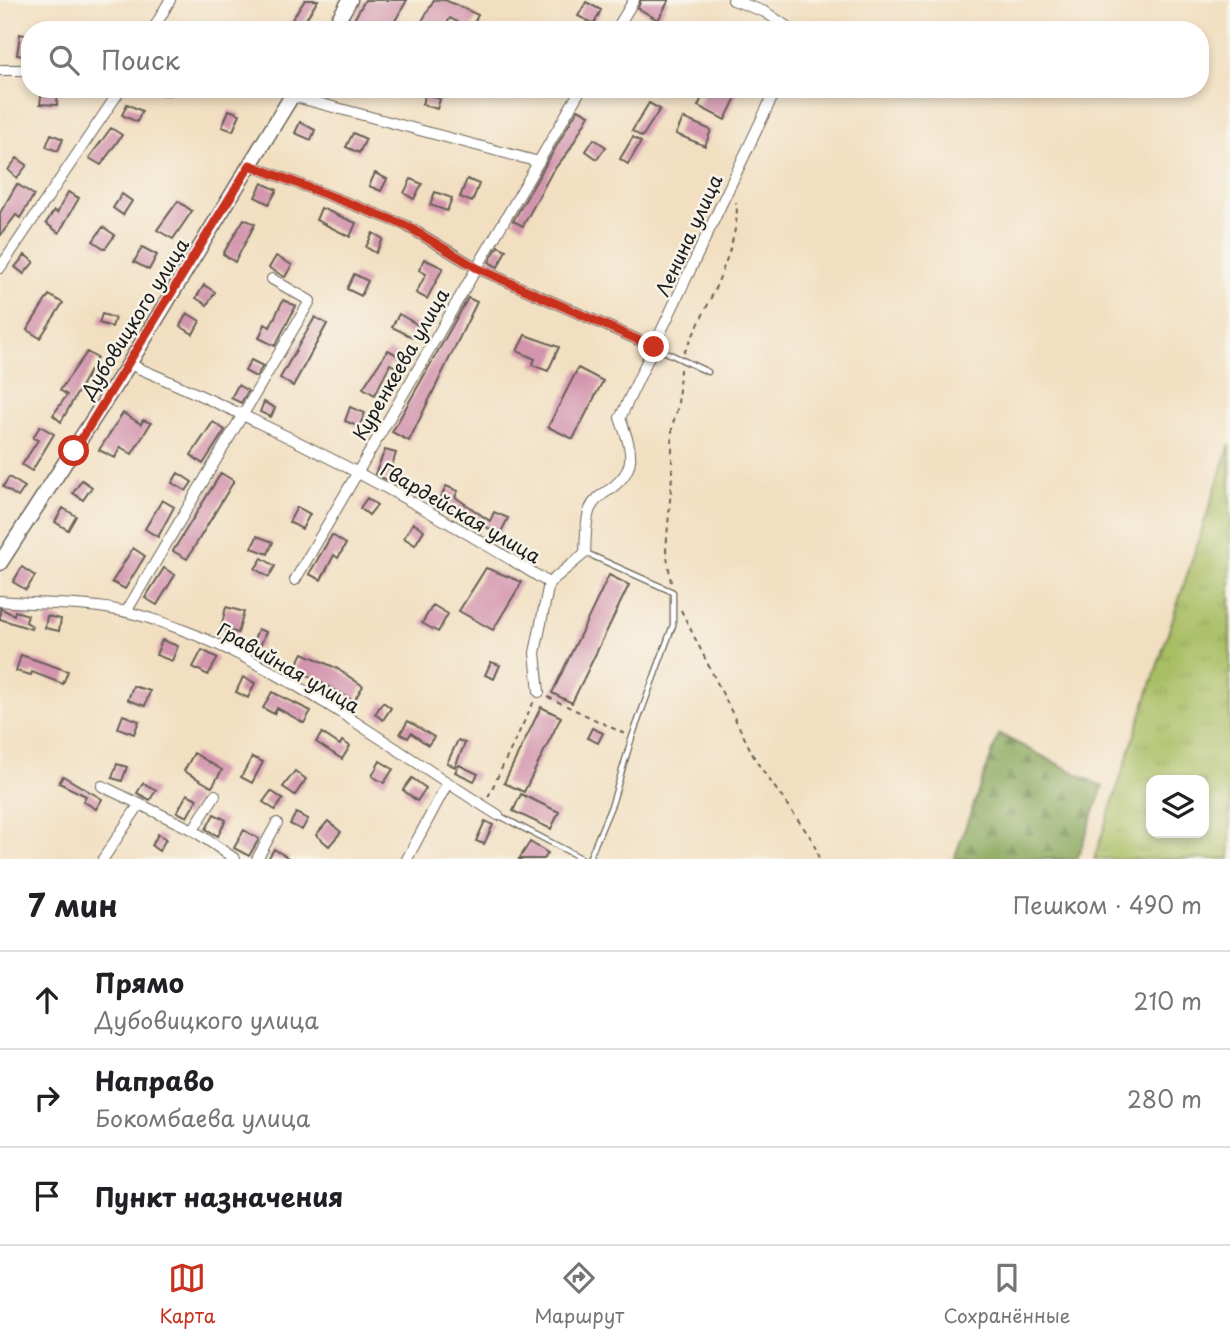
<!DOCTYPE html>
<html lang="ru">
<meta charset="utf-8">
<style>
body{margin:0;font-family:"Playpen Sans",sans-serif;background:#f2f2f2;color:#202124}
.controls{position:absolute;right:21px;bottom:21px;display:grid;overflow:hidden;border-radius:14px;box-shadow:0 4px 10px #0003}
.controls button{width:63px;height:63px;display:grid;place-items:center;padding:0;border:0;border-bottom:2px solid #e0e0e0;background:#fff;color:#202124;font:35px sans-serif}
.stop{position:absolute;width:21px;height:21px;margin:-16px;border:5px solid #c8321e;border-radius:50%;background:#fff}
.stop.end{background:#c8321e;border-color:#fff;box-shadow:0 2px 7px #0008}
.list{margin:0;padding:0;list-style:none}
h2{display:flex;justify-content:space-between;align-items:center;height:91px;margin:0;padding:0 28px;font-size:30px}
h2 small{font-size:23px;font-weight:400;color:#757577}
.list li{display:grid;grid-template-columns:46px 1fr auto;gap:21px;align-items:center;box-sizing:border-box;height:98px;padding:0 28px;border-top:2px solid #e0e0e0}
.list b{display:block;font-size:26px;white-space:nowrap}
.list p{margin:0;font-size:23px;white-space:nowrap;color:#757577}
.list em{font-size:23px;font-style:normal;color:#757577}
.icon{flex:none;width:38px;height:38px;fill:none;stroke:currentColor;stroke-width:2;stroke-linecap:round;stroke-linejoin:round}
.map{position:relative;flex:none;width:1230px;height:859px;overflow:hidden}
.search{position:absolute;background:#fff;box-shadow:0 4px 10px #0003;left:21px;right:21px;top:21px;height:77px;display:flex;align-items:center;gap:18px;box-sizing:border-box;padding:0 24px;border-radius:28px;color:#757577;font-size:26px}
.sheet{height:385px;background:#fff}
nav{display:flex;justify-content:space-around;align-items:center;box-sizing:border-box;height:98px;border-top:2px solid #e0e0e0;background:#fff;font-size:19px;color:#757577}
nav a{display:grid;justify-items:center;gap:4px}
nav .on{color:#c8321e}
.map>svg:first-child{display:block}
.forest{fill:url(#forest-firs);stroke:#51603a;stroke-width:2}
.park{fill:url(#park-tufts);stroke:#626d40;stroke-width:2;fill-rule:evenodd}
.building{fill:#d394ad}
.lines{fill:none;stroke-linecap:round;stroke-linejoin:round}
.lane-casing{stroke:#676056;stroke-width:7}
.street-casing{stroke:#676056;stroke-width:12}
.secondary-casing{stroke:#676056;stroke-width:17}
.path{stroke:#676056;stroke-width:2;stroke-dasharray:5 5;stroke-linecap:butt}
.lane{stroke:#fff;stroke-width:4.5}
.street{stroke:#fff;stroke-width:10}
.secondary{stroke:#fff;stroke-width:14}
.route{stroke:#c8321e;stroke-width:9}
.labels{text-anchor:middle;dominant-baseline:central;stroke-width:5;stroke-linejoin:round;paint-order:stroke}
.street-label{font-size:19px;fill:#1c1c1c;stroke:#f7f3e8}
</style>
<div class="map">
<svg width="1230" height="859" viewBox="0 0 1230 859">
<defs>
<pattern id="forest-firs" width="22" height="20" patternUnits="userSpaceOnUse" patternTransform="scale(1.75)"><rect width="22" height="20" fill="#86a559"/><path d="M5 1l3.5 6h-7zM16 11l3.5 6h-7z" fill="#6d8649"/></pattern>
<pattern id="park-tufts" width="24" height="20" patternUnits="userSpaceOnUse" patternTransform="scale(1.75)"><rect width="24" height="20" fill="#a9be63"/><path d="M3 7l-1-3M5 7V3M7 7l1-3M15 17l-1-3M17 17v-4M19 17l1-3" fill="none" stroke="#91a355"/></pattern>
</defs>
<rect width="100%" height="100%" fill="#f7f3e8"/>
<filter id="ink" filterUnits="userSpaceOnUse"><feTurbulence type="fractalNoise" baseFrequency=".0143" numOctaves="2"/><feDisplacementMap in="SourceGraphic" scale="14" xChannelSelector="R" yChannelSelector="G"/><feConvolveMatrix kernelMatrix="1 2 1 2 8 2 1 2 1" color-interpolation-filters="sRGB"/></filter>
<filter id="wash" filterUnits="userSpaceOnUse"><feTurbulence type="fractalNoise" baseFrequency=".00686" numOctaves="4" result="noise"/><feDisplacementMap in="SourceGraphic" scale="28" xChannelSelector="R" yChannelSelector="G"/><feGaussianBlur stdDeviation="1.57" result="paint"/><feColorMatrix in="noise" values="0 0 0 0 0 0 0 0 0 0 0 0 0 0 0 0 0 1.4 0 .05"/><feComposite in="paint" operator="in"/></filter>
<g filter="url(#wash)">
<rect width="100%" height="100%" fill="#f2dfc1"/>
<!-- forest -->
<path class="forest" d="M999,734l104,53 -26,72h-123z"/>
<!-- park -->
<path class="park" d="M1230,444v415h-136zM1151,780h53v53h-53z"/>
<g id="blocks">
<!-- building -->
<path class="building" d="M305,0h13l-17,27 -10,-6z
M365,0h42l-12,21 14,9h-46l-11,-7z
M434,0h11l33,15 -7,14 -21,-11 -7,12h-26z
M641,0h28l-11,20 -20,-12z
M586,2l15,8 -7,14 -16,-8z
M20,34l10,2v21l-13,-2z
M42,89l16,1 -1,15 -17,-1z
M706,89h34l-15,31 -27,-14z
M426,94l14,5 -3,10 -15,-5z
M649,103l11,6 -18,28 -10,-6z
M127,104l15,7 -5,11 -15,-7z
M578,109l11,6 -20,36 -17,21 -29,54 -10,-5z
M229,110l11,4 -7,17 -11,-4z
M683,118l28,12 -6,16 -29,-12z
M300,122l15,8 -4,10 -16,-7z
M111,128l11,7 -21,30 -12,-7z
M353,133l13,6 -7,14 -13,-6z
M51,134l12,5 -5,12 -12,-4z
M633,137l8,5 -13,22 -8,-5z
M594,139l12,8 -9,12 -11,-8z
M17,158l10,7 -10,13 -9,-8z
M375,173l12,6 -6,12 -12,-5z
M411,179l11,5 -8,15 -10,-6z
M467,179l12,5 -7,18 -12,-5z
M262,183l15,7 -8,14 -14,-7z
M17,184l17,11 -14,23 -4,-3 -16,21v-23z
M68,192l11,6 -20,35 -13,-10 8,-12 3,2z
M435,192l17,6 -5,13 -17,-6z
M122,194l10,7 -9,14 -10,-7z
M178,201l14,10 -19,28 -16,-9z
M321,208l35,15 -6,14 -34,-17z
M244,219l11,5 -20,38 -12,-8z
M103,227l12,8 -10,14 -12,-8z
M373,233l10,6 -7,14 -10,-6z
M498,246l8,4 -8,17 -9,-5z
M142,247l15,8 -8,15 -15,-8z
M25,255l9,7 -10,12 -9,-7z
M276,256l16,9 -7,12 -16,-9z
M424,259l19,9 -16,31 -11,-6 10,-19 -7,-4z
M354,274l14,7 -7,15 -14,-7z
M204,285l11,7 -8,13 -11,-7z
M49,295l14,8 -23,35 -13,-8z
M468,298l9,4 -68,139 -17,-9z
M283,300l13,6 -21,40 -16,-8 6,-14 5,3z
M187,313l13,8 -7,13 -13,-8z
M102,314l13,4 -3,9 -13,-4z
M399,314l19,11 -6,12 -20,-10z
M315,317l12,7 -34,62 -13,-8z
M525,335l34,12 -11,24 -16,-6 3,-6 -18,-8z
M388,350l13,7 -5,10 -6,-3 -15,31 -12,-7z
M87,352l10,6 -36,64 -8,-7 14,-20 -7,-5z
M251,360l12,6 -7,11 -11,-6z
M578,368l25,13 -30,58 -25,-12z
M238,385l10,6 -7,12 -10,-5z
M264,402l11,6 -4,9 -11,-5z
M350,407l15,6 -6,14 -14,-6z
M123,413l18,11 2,-4 8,3 -19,31 -12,-7 -5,11 -16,-8z
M213,422l12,8 -22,34 -12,-9z
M40,426l14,8 -22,37 -10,-6 16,-25 -5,-2z
M385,450l11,3 -6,19 15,8 -4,7 -26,-13z
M178,473l14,9 -6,9 -14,-8z
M221,473l13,8 -47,78 -14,-8z
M9,477l16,10 -7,10 -15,-10z
M82,480l10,7 -9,13 -10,-7z
M446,486l12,5 -3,6 35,24 4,-9 14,6 -8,16 -24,-12 -2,4 -16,-11 3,-3 -22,-10z
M367,498l10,7 -8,10 -9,-7z
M162,500l12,7 -16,30 -13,-8z
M297,507l13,7 -8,15 -13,-7z
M63,508l13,8 -8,14 -13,-8z
M413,523l11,7 -9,15 -11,-7z
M332,535l14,9 -8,14 -4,-3 -13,25 -12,-6z
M257,536l16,6 -5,12 -16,-6z
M133,548l12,8 -20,33 -13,-7z
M262,558l13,8 -6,11 -14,-8z
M22,567l13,9 -9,14 -13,-8z
M164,568l11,7 -18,30 -12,-7z
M486,568l36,14 -29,48 -34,-19z
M609,575l20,10 -57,118 -20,-10z
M433,605l15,9 -10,18 -16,-9z
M226,607l18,5 -6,21 -17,-5z
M0,608l14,7 1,-4 13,4 -2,7 6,4 -1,3 -31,-10z
M47,616l14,3 -2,12 -14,-3z
M258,629l8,3 -7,17 -7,-3z
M162,640l16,6 -6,15 -16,-6z
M202,650l16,8 -10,17 -15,-8z
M303,653l33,15 27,18 -9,15 -59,-33z
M21,655l47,16 -5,13 -31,-12 -1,3 -15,-4z
M491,662l9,3 -6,14 -9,-4z
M243,677l12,6 -7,15 -12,-6z
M133,686l17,5 -5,15 -17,-6z
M272,692l39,19 -7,12 -27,-15 -3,6 -11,-6z
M383,702l8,6 -8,12 -8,-6z
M541,707l20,10 -37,75 -20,-9z
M123,715l16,6 -5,13 -16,-6z
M408,721l26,16 -6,8 -17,-12 -3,5 -8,-4z
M592,728l11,5 -5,10 -11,-5z
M322,733l18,12 2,-4 8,5 -8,13 -26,-17z
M458,740l7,3 -10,24 -8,-4z
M194,753l28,17 -10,17 -28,-16z
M252,757l11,5 -11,21 -11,-6z
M380,761l13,8 -9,14 -12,-7z
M117,764l10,3 -5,14 -10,-3z
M459,765l19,9 -4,7 -19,-9z
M295,771l11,8 -11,16 -12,-8z
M63,776l39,23 -6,10 -13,-8 3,-5 -27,-13z
M412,778l14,10 -9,13 -14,-11z
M143,783l13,7 -6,10 -13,-7z
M271,791l12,8 -8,11 -12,-8z
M187,794l10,5 -10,18 -10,-5z
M521,794l38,18 -8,17 -38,-18z
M296,813l12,6 -6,11 -12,-6z
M214,814l12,6 -8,16 -12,-7z
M328,821l13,11 -12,14 -13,-11z
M485,821l8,4 -9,19 -8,-3z
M244,830l15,9 -10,17 -15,-8z
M158,834l8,5 -7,12 -7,-5z
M530,842l18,11 -4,6h-25z
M274,849l16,10h-22z"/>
</g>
</g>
<g filter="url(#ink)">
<use href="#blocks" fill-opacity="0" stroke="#676056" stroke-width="2"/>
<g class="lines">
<!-- lane casing -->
<g class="lane-casing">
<path id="lane" d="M655,347l53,25
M586,553l87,39v33l-41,112 -20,67 -23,55
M498,815l85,44"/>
</g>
<!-- street casing -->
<g class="street-casing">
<path id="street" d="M733,0l32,12 27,18
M153,30l17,-30
M616,30l18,-30
M0,70h30
M149,89l20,1
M292,96l247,66
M250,165l155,60 72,43 177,79
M0,268l121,-179
M129,364c146,62 286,135 420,219
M295,580l286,-491
M0,601c42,4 86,1 127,11 132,33 256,132 371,203
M126,612l184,-311 -38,-22
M539,692l-4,-39 14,-70 36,-30c1,-13 0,-32 5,-44 4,-9 11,-14 19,-19 31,-22 22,-41 11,-72l156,-329
M102,786l91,44 42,29
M193,830l22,-35
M103,859l36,-54
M257,859l20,-36
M407,859l40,-75"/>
</g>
<!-- secondary casing -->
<g class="secondary-casing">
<path id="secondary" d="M332,30l18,-30
M0,563l129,-199 167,-275"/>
</g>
<!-- path -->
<path class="path" d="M802,27l59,3
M684,353c18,-36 59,-113 52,-151
M671,582l-5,-32 6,-74v-49l6,-21 2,-37
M681,610l75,151 57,80 6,18
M548,697l77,37
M488,797l46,-96"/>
<!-- lane -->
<use href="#lane" class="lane"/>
<!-- street -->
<use href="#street" class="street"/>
<!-- secondary -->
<use href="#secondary" class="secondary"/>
</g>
</g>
<g class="lines" filter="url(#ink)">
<!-- route -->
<path class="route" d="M74,451l176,-286 155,60 72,43 177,79"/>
</g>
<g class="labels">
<!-- street labels -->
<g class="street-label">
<text transform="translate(688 235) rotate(-65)">Ленина улица</text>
<text transform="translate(134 318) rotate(-58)">Дубовицкого улица</text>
<text transform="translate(400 364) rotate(-60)">Куренкеева улица</text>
<text transform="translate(461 512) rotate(30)">Гвардейская улица</text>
<text transform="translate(289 667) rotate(30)">Гравийная улица</text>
</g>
</g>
</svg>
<div class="controls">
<button><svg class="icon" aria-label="layers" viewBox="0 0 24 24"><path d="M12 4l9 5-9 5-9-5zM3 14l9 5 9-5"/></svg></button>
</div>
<div class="stop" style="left:74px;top:451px"></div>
<div class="stop end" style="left:654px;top:347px"></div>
<div class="search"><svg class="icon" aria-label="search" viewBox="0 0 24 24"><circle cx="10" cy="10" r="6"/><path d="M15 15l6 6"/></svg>Поиск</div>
</div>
<section class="sheet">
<h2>7 мин<small>Пешком · 490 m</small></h2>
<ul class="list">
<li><svg class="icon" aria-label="ahead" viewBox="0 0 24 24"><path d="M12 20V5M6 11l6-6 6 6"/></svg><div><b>Прямо</b><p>Дубовицкого улица</p></div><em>210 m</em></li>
<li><svg class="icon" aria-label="right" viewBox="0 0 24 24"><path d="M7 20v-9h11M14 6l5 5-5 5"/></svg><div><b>Направо</b><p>Бокомбаева улица</p></div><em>280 m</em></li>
<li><svg class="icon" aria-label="arrive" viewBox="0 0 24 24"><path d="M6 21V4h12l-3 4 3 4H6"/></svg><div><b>Пункт назначения</b></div></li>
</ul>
</section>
<nav>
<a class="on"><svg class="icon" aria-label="map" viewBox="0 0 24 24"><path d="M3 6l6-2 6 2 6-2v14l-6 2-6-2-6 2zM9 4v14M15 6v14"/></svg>Карта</a>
<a><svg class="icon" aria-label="directions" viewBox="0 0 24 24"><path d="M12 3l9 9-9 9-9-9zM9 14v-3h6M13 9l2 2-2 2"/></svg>Маршрут</a>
<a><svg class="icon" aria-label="saved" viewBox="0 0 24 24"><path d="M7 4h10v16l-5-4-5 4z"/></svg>Сохранённые</a>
</nav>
